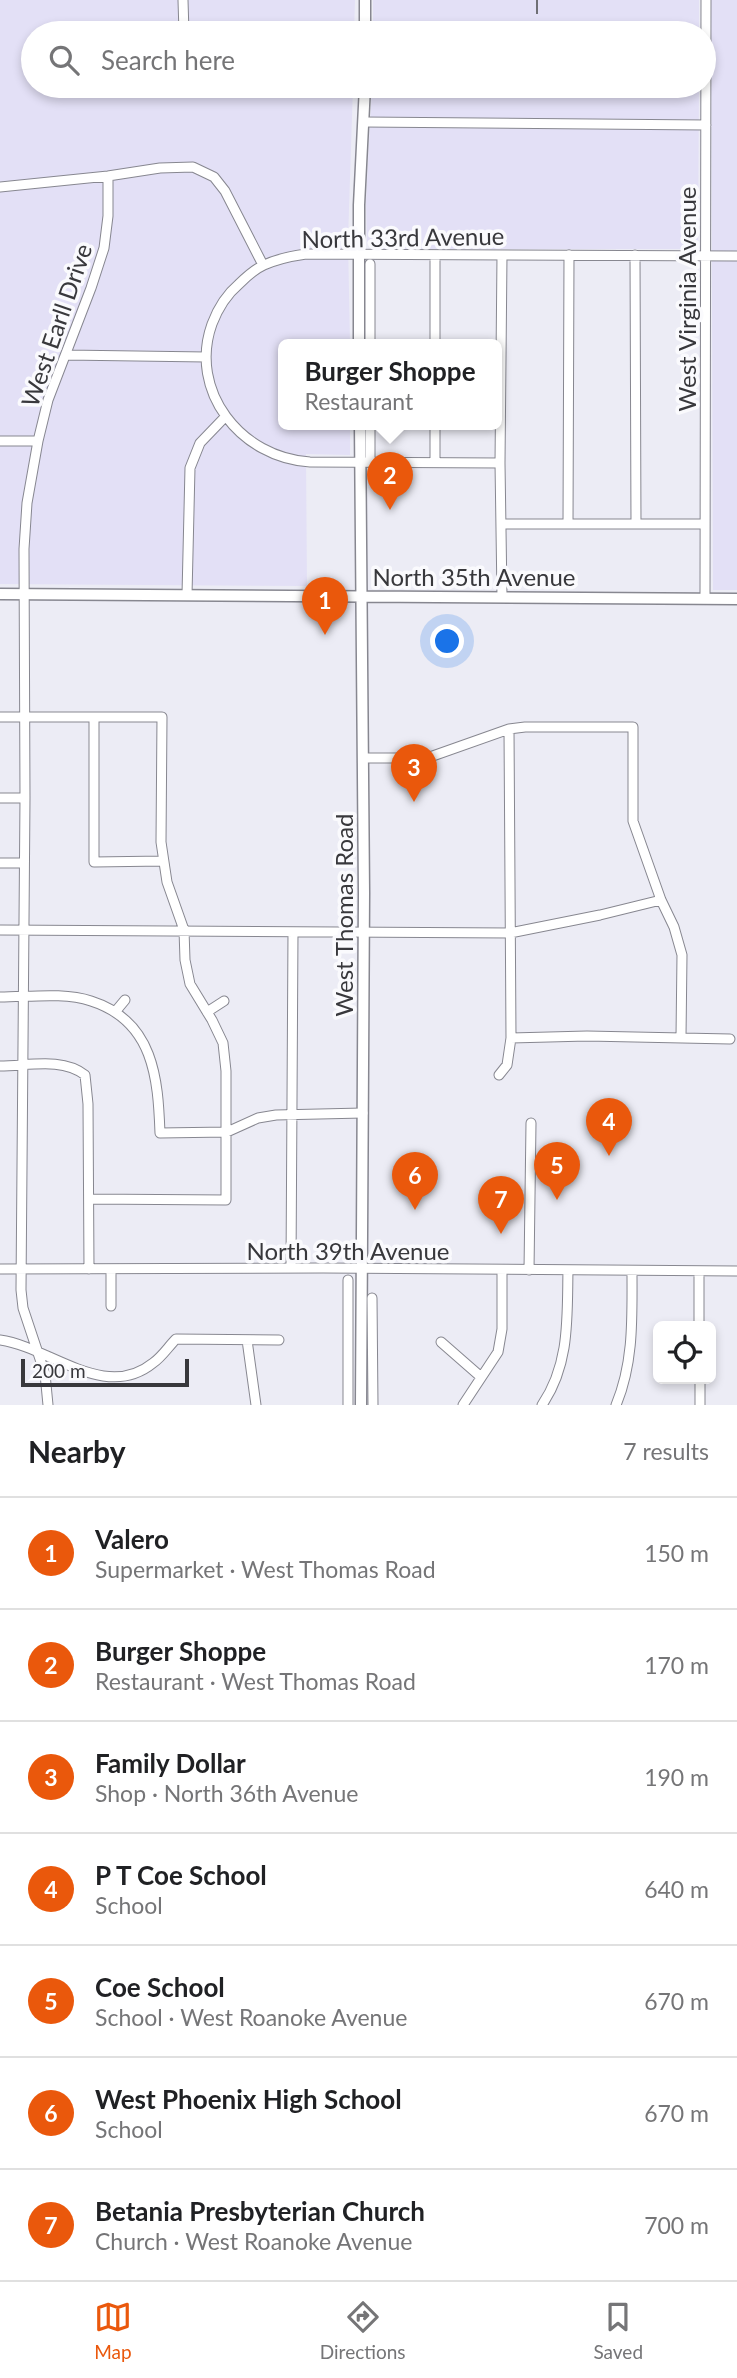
<!DOCTYPE html>
<meta charset="utf-8">
<style>
body{margin:0;font-family:Lato,sans-serif;background:#f6f6f6;color:#202124}
.controls{position:absolute;right:21px;bottom:21px;display:grid;overflow:hidden;border-radius:10px;box-shadow:0 4px 10px #0003}
.controls button{width:63px;height:63px;display:grid;place-items:center;padding:0;border:0;border-bottom:2px solid #e0e0e0;background:#fff;color:#202124;font:35px sans-serif}
.scale{position:absolute;left:21px;bottom:18px;width:168px;box-sizing:border-box;padding-left:7px;border:4px solid #38383c;border-top:0;font-size:19px;line-height:24px;white-space:nowrap;color:#38383c;-webkit-text-stroke:5px #fafafd;paint-order:stroke}
.you{position:absolute;left:448px;top:642px;width:24px;height:24px;margin:-18px;border:5px solid #fff;border-radius:50%;background:#1a73e8;box-shadow:0 0 0 10px #1a73e833}
.badge{display:grid;place-items:center;width:46px;height:46px;border-radius:50%;background:#ea580c;color:#fff;font-size:23px;font-weight:700}
.pin{position:absolute;translate:-50% -58px;filter:drop-shadow(0 2px 4px #0008)}
.pin::after{content:'';position:absolute;top:37px;width:24px;height:21px;background:inherit;clip-path:polygon(0 0,100% 0,50% 100%)}
.popup{position:absolute;left:278px;top:339px;width:224px;height:91px;box-sizing:border-box;display:grid;place-content:center;border-radius:10px;background:#fff;filter:drop-shadow(0 2px 5px #0005);font-size:23px;white-space:nowrap;color:#757577}
.popup b{font-size:26px;color:#202124}
.popup::after{content:'';position:absolute;left:50%;top:100%;margin-left:-14px;border:14px solid transparent;border-top-color:#fff}
.list{margin:0;padding:0;list-style:none}
h2{display:flex;justify-content:space-between;align-items:center;height:91px;margin:0;padding:0 28px;font-size:30px}
h2 small{font-size:23px;font-weight:400;color:#757577}
.list li{display:grid;grid-template-columns:46px 1fr auto;gap:21px;align-items:center;box-sizing:border-box;height:112px;padding:0 28px;border-top:2px solid #e0e0e0}
.list b{display:block;font-size:26px;white-space:nowrap}
.list p{margin:0;font-size:23px;white-space:nowrap;color:#757577}
.list em{font-size:23px;font-style:normal;color:#757577}
.icon{flex:none;width:38px;height:38px;fill:none;stroke:currentColor;stroke-width:2;stroke-linecap:round;stroke-linejoin:round}
.map{position:relative;flex:none;width:737px;height:1405px;overflow:hidden}
.search{position:absolute;background:#fff;box-shadow:0 4px 10px #0003;left:21px;right:21px;top:21px;height:77px;display:flex;align-items:center;gap:18px;box-sizing:border-box;padding:0 24px;border-radius:38px;color:#757577;font-size:26px}
.sheet{height:875px;background:#fff}
nav{display:flex;justify-content:space-around;align-items:center;box-sizing:border-box;height:98px;border-top:2px solid #e0e0e0;background:#fff;font-size:19px;color:#757577}
nav a{display:grid;justify-items:center;gap:4px}
nav .on{color:#ea580c}
.map>svg:first-child{display:block}
.industrial{fill:#e3e0f6}
.lines{fill:none;stroke-linecap:round;stroke-linejoin:round}
.minor-casing{stroke:#878790;stroke-width:11}
.major-casing{stroke:#878790;stroke-width:13}
.minor{stroke:#fff;stroke-width:9}
.major{stroke:#fff;stroke-width:10}
.rail{stroke:#6f6f75;stroke-width:2;stroke-dasharray:14 7;stroke-linecap:butt}
.labels{text-anchor:middle;dominant-baseline:central;stroke-width:7;stroke-linejoin:round;paint-order:stroke}
.street-label{font-size:24px;fill:#38383c;stroke:#fafafd}
</style>
<div class="map">
<svg width="737" height="1405" viewBox="0 0 737 1405">
<rect width="100%" height="100%" fill="#ececf5"/>
<!-- industrial -->
<path class="industrial" d="M0,0h355l-1,33h-321v53h320l-5,154 2,104h-67v80h67v31l-44,-1 1,132 -307,-2z
M373,0h326v33h-326z
M711,0h26v590h-24z
M372,86h327l-1,163h-326l-5,-8 -1,-39z"/>
<g class="lines">
<!-- minor casing -->
<g class="minor-casing">
<path id="minor" d="M183,0l1,33
M364,122l342,3
M0,187l108,-11 52,-8 33,-1 21,10 11,14 38,74
M435,255v89
M502,255l-2,208 2,133
M635,255l1,269
M370,344v-80
M66,355l140,2
M0,441h38
M370,462v-38
M435,462v-38
M500,463l-190,-1c-69,-4 -122,-71 -98,-138 6,-16 14,-29 27,-40 7,-7 16,-15 25,-19 13,-6 28,-9 42,-11l431,2
M501,524h203
M568,524l1,-269
M187,595l3,-127 10,-25 25,-26
M705,598l1,-598
M0,717h162l-1,125 6,40 17,48 1,30 5,24 22,36 11,23 3,28v129l-137,-1
M94,717v145l69,-1
M363,758h64l82,-29 16,-2h108v94l28,79 13,27 8,28 -1,82
M0,798h25
M0,863h24
M0,930l510,3 90,-18 61,-15
M0,997c29,0 64,-5 91,4 63,20 67,78 69,132l67,-1 31,-14 18,-3 87,-2
M115,1012l10,-12
M207,1012l17,-11
M511,1038l76,-2 143,3
M0,1066c28,0 62,-9 85,9l3,29 1,165
M499,1075l8,-10 4,-27 -2,-309
M291,1268l2,-336
M0,1269l323,-1 414,3
M529,1270l2,-147
M699,1272v54
M348,1280v125
M372,1298l1,107
M111,1306v-37
M0,1340c50,7 105,62 153,23 9,-6 15,-16 23,-24l103,1
M247,1340l9,65
M441,1342l40,35
M700,1379v26
M48,1405l-3,-31 -22,-66 -2,-18 4,-492 -1,-249 3,-46 11,-62 10,-41 43,-112 13,-40 4,-32v-40
M463,1405l35,-53 4,-23v-59
M542,1405c28,-41 25,-87 26,-135
M616,1405c18,-43 16,-88 16,-134"/>
</g>
<!-- major casing -->
<g class="major-casing">
<path id="major" d="M365,0v33
M359,344v-139l6,-119
M360,424l4,469 -3,512
M0,594l737,5"/>
</g>
<!-- minor -->
<use href="#minor" class="minor"/>
<!-- major -->
<use href="#major" class="major"/>
<!-- rail -->
<path class="rail" d="M537,0v33"/>
</g>
<g class="labels">
<!-- street labels -->
<g class="street-label">
<text transform="translate(403 237) rotate(-1)">North 33rd Avenue</text>
<text transform="translate(686 299) rotate(-90)">West Virginia Avenue</text>
<text transform="translate(56 325) rotate(-71)">West Earll Drive</text>
<text x="474" y="576">North 35th Avenue</text>
<text transform="translate(343 915) rotate(-90)">West Thomas Road</text>
<text x="348" y="1250">North 39th Avenue</text>
</g>
</g>
</svg>
<div class="controls">
<button><svg class="icon" aria-label="locate" viewBox="0 0 24 24"><circle cx="12" cy="12" r="6"/><path d="M12 2v4M12 18v4M2 12h4M18 12h4"/></svg></button>
</div>
<div class="scale">200 m</div>
<div class="you"></div>
<div class="pin badge" style="left:325px;top:635px">1</div>
<div class="pin badge" style="left:390px;top:510px">2</div>
<div class="popup"><b>Burger Shoppe</b>Restaurant</div>
<div class="pin badge" style="left:414px;top:802px">3</div>
<div class="pin badge" style="left:609px;top:1156px">4</div>
<div class="pin badge" style="left:557px;top:1200px">5</div>
<div class="pin badge" style="left:415px;top:1210px">6</div>
<div class="pin badge" style="left:501px;top:1234px">7</div>
<div class="search"><svg class="icon" aria-label="search" viewBox="0 0 24 24"><circle cx="10" cy="10" r="6"/><path d="M15 15l6 6"/></svg>Search here</div>
</div>
<section class="sheet">
<h2>Nearby<small>7 results</small></h2>
<ul class="list">
<li><span class="badge">1</span><div><b>Valero</b><p>Supermarket · West Thomas Road</p></div><em>150 m</em></li>
<li><span class="badge">2</span><div><b>Burger Shoppe</b><p>Restaurant · West Thomas Road</p></div><em>170 m</em></li>
<li><span class="badge">3</span><div><b>Family Dollar</b><p>Shop · North 36th Avenue</p></div><em>190 m</em></li>
<li><span class="badge">4</span><div><b>P T Coe School</b><p>School</p></div><em>640 m</em></li>
<li><span class="badge">5</span><div><b>Coe School</b><p>School · West Roanoke Avenue</p></div><em>670 m</em></li>
<li><span class="badge">6</span><div><b>West Phoenix High School</b><p>School</p></div><em>670 m</em></li>
<li><span class="badge">7</span><div><b>Betania Presbyterian Church</b><p>Church · West Roanoke Avenue</p></div><em>700 m</em></li>
</ul>
</section>
<nav>
<a class="on"><svg class="icon" aria-label="map" viewBox="0 0 24 24"><path d="M3 6l6-2 6 2 6-2v14l-6 2-6-2-6 2zM9 4v14M15 6v14"/></svg>Map</a>
<a><svg class="icon" aria-label="directions" viewBox="0 0 24 24"><path d="M12 3l9 9-9 9-9-9zM9 14v-3h6M13 9l2 2-2 2"/></svg>Directions</a>
<a><svg class="icon" aria-label="saved" viewBox="0 0 24 24"><path d="M7 4h10v16l-5-4-5 4z"/></svg>Saved</a>
</nav>
